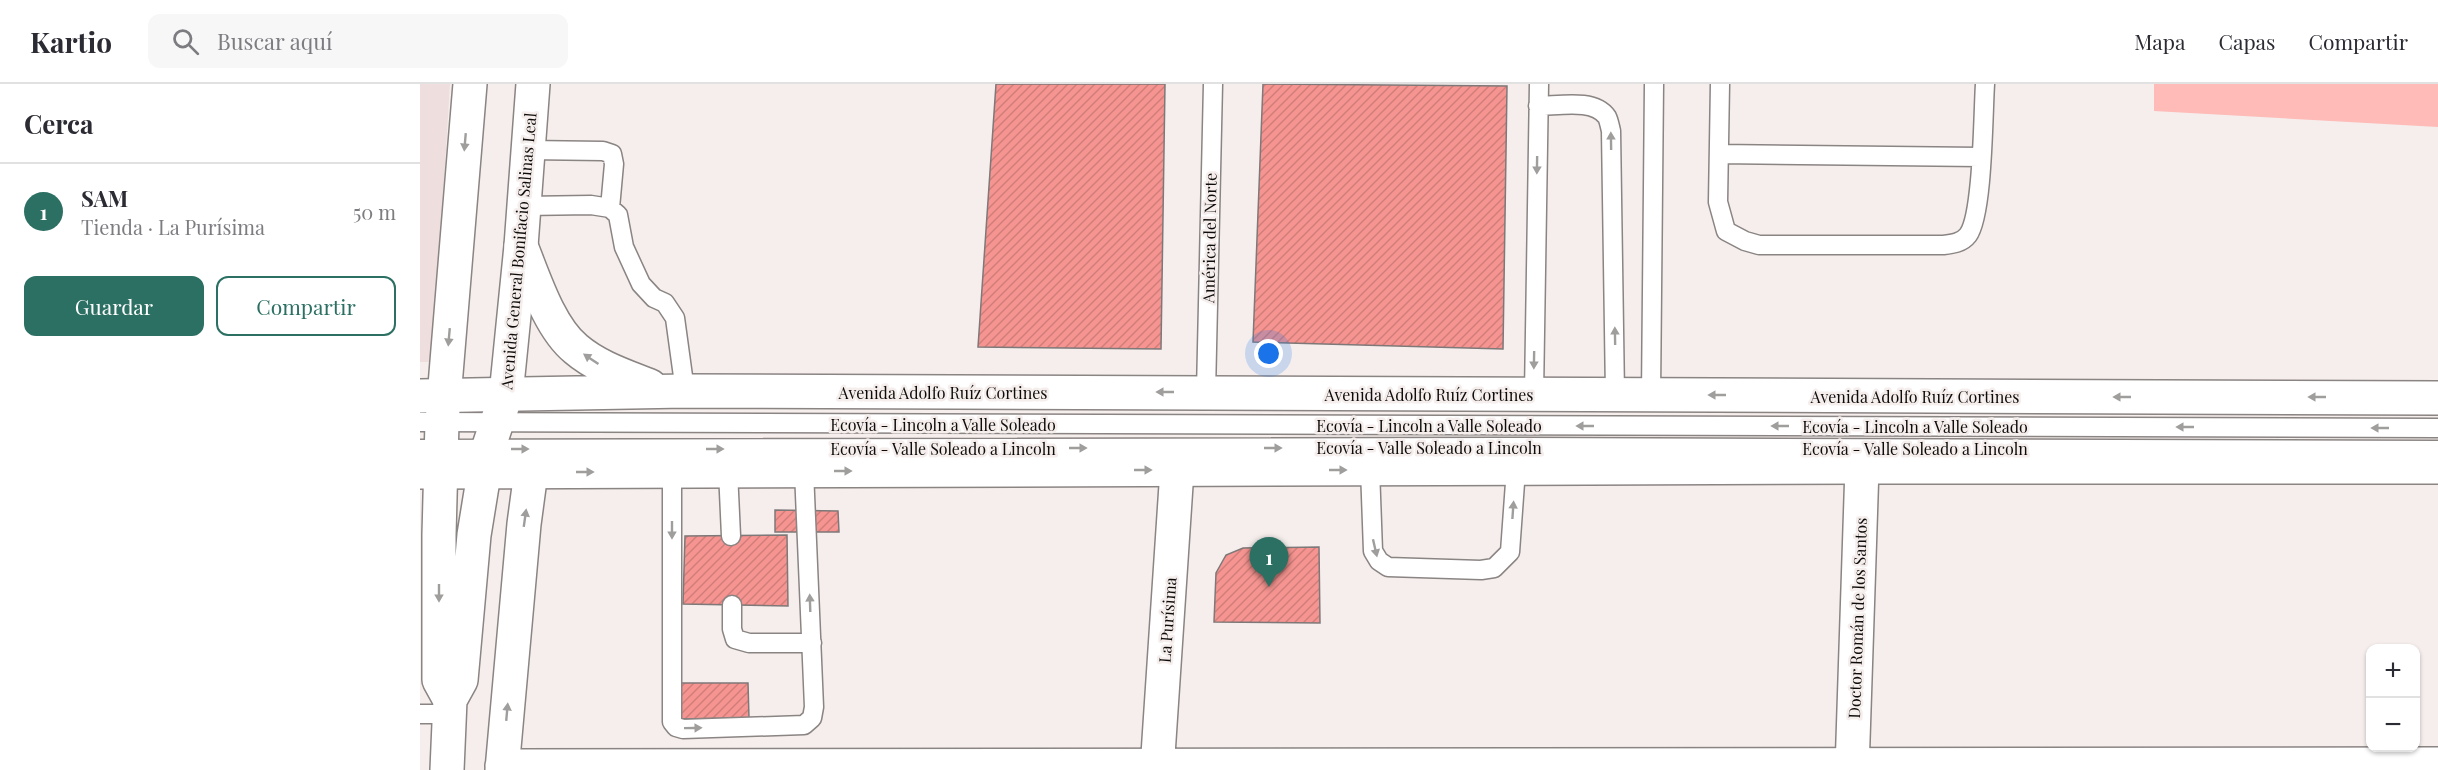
<!DOCTYPE html>
<html lang="es">
<meta charset="utf-8">
<style>
body{margin:0;font-family:"Playfair Display",serif;background:#f7f7f7;color:#2b2b33}
.controls{position:absolute;right:18px;bottom:18px;display:grid;overflow:hidden;border-radius:12px;box-shadow:0 2px 4px #0004}
.controls button{width:54px;height:54px;display:grid;place-items:center;padding:0;border:0;border-bottom:2px solid #e1e1e2;background:#fff;color:#2b2b33;font:30px sans-serif}
.you{position:absolute;left:849px;top:270px;width:21px;height:21px;margin:-15px;border:4px solid #fff;border-radius:50%;background:#1a73e8;box-shadow:0 0 0 9px #1a73e833}
.badge{display:grid;place-items:center;width:39px;height:39px;border-radius:50%;background:#2c7063;color:#fff;font-size:20px;font-weight:700}
.pin{position:absolute;translate:-50% -50px;filter:drop-shadow(0 2px 3px #0008)}
.pin::after{content:'';position:absolute;top:32px;width:21px;height:18px;background:inherit;clip-path:polygon(0 0,100% 0,50% 100%)}
.list{margin:0;padding:0;list-style:none}
h2{display:flex;justify-content:space-between;align-items:center;height:78px;margin:0;padding:0 24px;font-size:26px}
h2 small{font-size:20px;font-weight:400;color:#7c7c81}
.list li{display:grid;grid-template-columns:39px 1fr auto;gap:18px;align-items:center;box-sizing:border-box;height:96px;padding:0 24px;border-top:2px solid #e1e1e2}
.list b{display:block;font-size:22px;white-space:nowrap}
.list p{margin:0;font-size:20px;white-space:nowrap;color:#7c7c81}
.list em{font-size:20px;font-style:normal;color:#7c7c81}
.actions{display:flex;gap:12px;padding:18px 24px}
.actions a{flex:1;padding:14px 0;border:2px solid #2c7063;border-radius:12px;text-align:center;font-size:21px;color:#2c7063}
.actions .main{background:#2c7063;color:#fff}
.icon{flex:none;width:33px;height:33px;fill:none;stroke:currentColor;stroke-width:2;stroke-linecap:round;stroke-linejoin:round}
.map{position:relative;flex:none;width:2018px;height:686px;overflow:hidden}
header{display:flex;align-items:center;gap:36px;box-sizing:border-box;height:84px;padding:0 30px;background:#fff;border-bottom:2px solid #e1e1e2}
header strong{font-size:28px}
nav{display:flex;gap:33px;margin-inline-start:auto;font-size:21px}
.search{width:420px;height:54px;background:#f7f7f7;display:flex;align-items:center;gap:15px;box-sizing:border-box;padding:0 21px;border-radius:12px;color:#7c7c81;font-size:22px}
main{display:flex}
aside{flex:1;background:#fff}
.map>svg:first-child{display:block}
.built{fill:#eedfde}
.pitch{fill:#febbb7}
.building{fill:url(#building-hatch);stroke:#7e7878;stroke-width:1.5}
.lines{fill:none;stroke-linecap:round;stroke-linejoin:round}
.service-casing{stroke:#8a8483;stroke-width:21}
.minor-casing{stroke:#8a8483;stroke-width:36}
.tertiary-casing{stroke:#8a8483;stroke-width:36}
.primary-casing{stroke:#8a8483;stroke-width:36}
.service{stroke:#fff;stroke-width:18}
.minor{stroke:#fff;stroke-width:33}
.tertiary{stroke:#fff;stroke-width:33}
.primary{stroke:#fff;stroke-width:33}
.oneway{fill:#9f9e9d}
.labels{text-anchor:middle;dominant-baseline:central;stroke-width:5;stroke-linejoin:round;paint-order:stroke}
.street-label{font-size:16px;fill:#0e0c0b;stroke:#f5eeed}
</style>
<header>
<strong>Kartio</strong>
<div class="search"><svg class="icon" aria-label="search" viewBox="0 0 24 24"><circle cx="10" cy="10" r="6"/><path d="M15 15l6 6"/></svg>Buscar aquí</div>
<nav><a>Mapa</a><a>Capas</a><a>Compartir</a></nav>
</header>
<main>
<aside>
<h2>Cerca<small></small></h2>
<ul class="list">
<li><span class="badge">1</span><div><b>SAM</b><p>Tienda · La Purísima</p></div><em>50 m</em></li>
</ul>
<div class="actions"><a class="main">Guardar</a><a>Compartir</a></div>
</aside>
<div class="map">
<svg width="2018" height="686" viewBox="0 0 2018 686">
<defs>
<pattern id="building-hatch" width="6" height="6" patternUnits="userSpaceOnUse" patternTransform="scale(1.5)"><rect width="6" height="6" fill="#f59490"/><path d="M-1 1l2-2M0 6l6-6M5 7l2-2" fill="none" stroke="#d17e7b"/></pattern>
</defs>
<rect width="100%" height="100%" fill="#f5eeed"/>
<!-- built -->
<path class="built" d="M0,0h30l-17,278h-13z"/>
<!-- pitch -->
<path class="pitch" d="M1734,0h284v43l-284,-16z"/>
<!-- building -->
<path class="building" d="M576,0h169l-4,265 -183,-2z
M843,0l244,2 -4,263 -250,-7z
M355,426l63,1 1,21h-64z
M367,451l1,71 -105,-2 2,-68z
M899,463l1,76 -106,-1 2,-49 10,-18 17,-7z
M253,599h75l1,35 -75,1z"/>
<g class="lines">
<!-- service casing -->
<g class="service-casing">
<path id="service" d="M1300,0l-2,118 8,29 19,10 14,4h184c9,-1 19,-2 25,-10 15,-20 15,-121 17,-151
M1118,22c20,0 56,-8 69,11 2,4 3,10 4,14l4,264
M108,66l75,1 9,3 2,10 -4,44
M1299,70l261,3
M104,122l67,-1 19,3 8,7 6,32 17,37 13,14 11,5 10,15 10,73
M786,308l7,-308
M1114,310l5,-310
M1231,311l3,-311
M0,338l2018,6
M0,365l1081,-2 937,3
M950,385l3,82 6,10 9,6 93,3 13,-2 16,-16 6,-83
M252,387v251l4,5 7,2 121,-4 8,-7 2,-11 -10,-236
M308,387l3,65
M312,521v24l3,10 14,4h63
M0,630h30"/>
</g>
<!-- minor casing -->
<g class="minor-casing">
<path id="minor" d="M82,682l1936,-2
M82,686l22,-246 7,-52
M737,686l20,-300
M1432,686l10,-303"/>
</g>
<!-- tertiary casing -->
<g class="tertiary-casing">
<path id="tertiary" d="M30,616l-11,-20v-145l3,-113 28,-338
M27,686l3,-70 11,-20 13,-145 14,-86 18,-54 15,-149 12,-162"/>
</g>
<!-- primary casing -->
<g class="primary-casing">
<path id="primary" d="M101,162c13,32 28,81 55,103 21,18 49,27 74,37
M0,312l265,-5 1753,7
M0,388l1442,-5h576"/>
</g>
<!-- service -->
<use href="#service" class="service"/>
<!-- minor -->
<use href="#minor" class="minor"/>
<!-- tertiary -->
<use href="#tertiary" class="tertiary"/>
<!-- primary -->
<use href="#primary" class="primary"/>
</g>
<!-- one-way arrows -->
<defs><path id="oneway-solid" d="M-6-.8H1V-3.2L6.5 0L1 3.2V.8H-6Z" transform="scale(1.5)"/></defs>
<g class="oneway">
<use href="#oneway-solid" transform="translate(1191 57) rotate(-91)"/>
<use href="#oneway-solid" transform="translate(45 58) rotate(95)"/>
<use href="#oneway-solid" transform="translate(1117 81) rotate(91)"/>
<use href="#oneway-solid" transform="translate(1195 252) rotate(-91)"/>
<use href="#oneway-solid" transform="translate(29 253) rotate(95)"/>
<use href="#oneway-solid" transform="translate(171 275) rotate(-146)"/>
<use href="#oneway-solid" transform="translate(1114 276) rotate(91)"/>
<use href="#oneway-solid" transform="translate(745 308) rotate(-180)"/>
<use href="#oneway-solid" transform="translate(1297 311) rotate(-180)"/>
<use href="#oneway-solid" transform="translate(1702 313) rotate(-180)"/>
<use href="#oneway-solid" transform="translate(1897 313) rotate(-180)"/>
<use href="#oneway-solid" transform="translate(1165 342) rotate(-180)"/>
<use href="#oneway-solid" transform="translate(1360 342) rotate(-180)"/>
<use href="#oneway-solid" transform="translate(1765 343) rotate(-180)"/>
<use href="#oneway-solid" transform="translate(1960 344) rotate(-180)"/>
<use href="#oneway-solid" transform="translate(658 364)"/>
<use href="#oneway-solid" transform="translate(853 364)"/>
<use href="#oneway-solid" transform="translate(100 365)"/>
<use href="#oneway-solid" transform="translate(295 365)"/>
<use href="#oneway-solid" transform="translate(723 386)"/>
<use href="#oneway-solid" transform="translate(918 386)"/>
<use href="#oneway-solid" transform="translate(423 387)"/>
<use href="#oneway-solid" transform="translate(165 388)"/>
<use href="#oneway-solid" transform="translate(1093 426) rotate(-86)"/>
<use href="#oneway-solid" transform="translate(105 434) rotate(-82)"/>
<use href="#oneway-solid" transform="translate(252 446) rotate(90)"/>
<use href="#oneway-solid" transform="translate(955 464) rotate(77)"/>
<use href="#oneway-solid" transform="translate(19 509) rotate(90)"/>
<use href="#oneway-solid" transform="translate(390 519) rotate(-92)"/>
<use href="#oneway-solid" transform="translate(87 628) rotate(-85)"/>
<use href="#oneway-solid" transform="translate(273 644) rotate(-1)"/>
</g>
<g class="labels">
<!-- street labels -->
<g class="street-label">
<text transform="translate(789 154) rotate(-89)">América del Norte</text>
<text transform="translate(98 167) rotate(-85)">Avenida General Bonifacio Salinas Leal</text>
<text x="523" y="308">Avenida Adolfo Ruíz Cortines</text>
<text x="1009" y="310">Avenida Adolfo Ruíz Cortines</text>
<text x="1495" y="312">Avenida Adolfo Ruíz Cortines</text>
<text x="523" y="340">Ecovía - Lincoln a Valle Soleado</text>
<text x="1009" y="341">Ecovía - Lincoln a Valle Soleado</text>
<text x="1495" y="342">Ecovía - Lincoln a Valle Soleado</text>
<text x="1009" y="363">Ecovía - Valle Soleado a Lincoln</text>
<text x="523" y="364">Ecovía - Valle Soleado a Lincoln</text>
<text x="1495" y="364">Ecovía - Valle Soleado a Lincoln</text>
<text transform="translate(1437 534) rotate(-88)">Doctor Román de los Santos</text>
<text transform="translate(747 536) rotate(-86)">La Purísima</text>
</g>
</g>
</svg>
<div class="controls">
<button>+</button>
<button>−</button>
</div>
<div class="you"></div>
<div class="pin badge" style="left:849px;top:503px">1</div>
</div>
</main>
